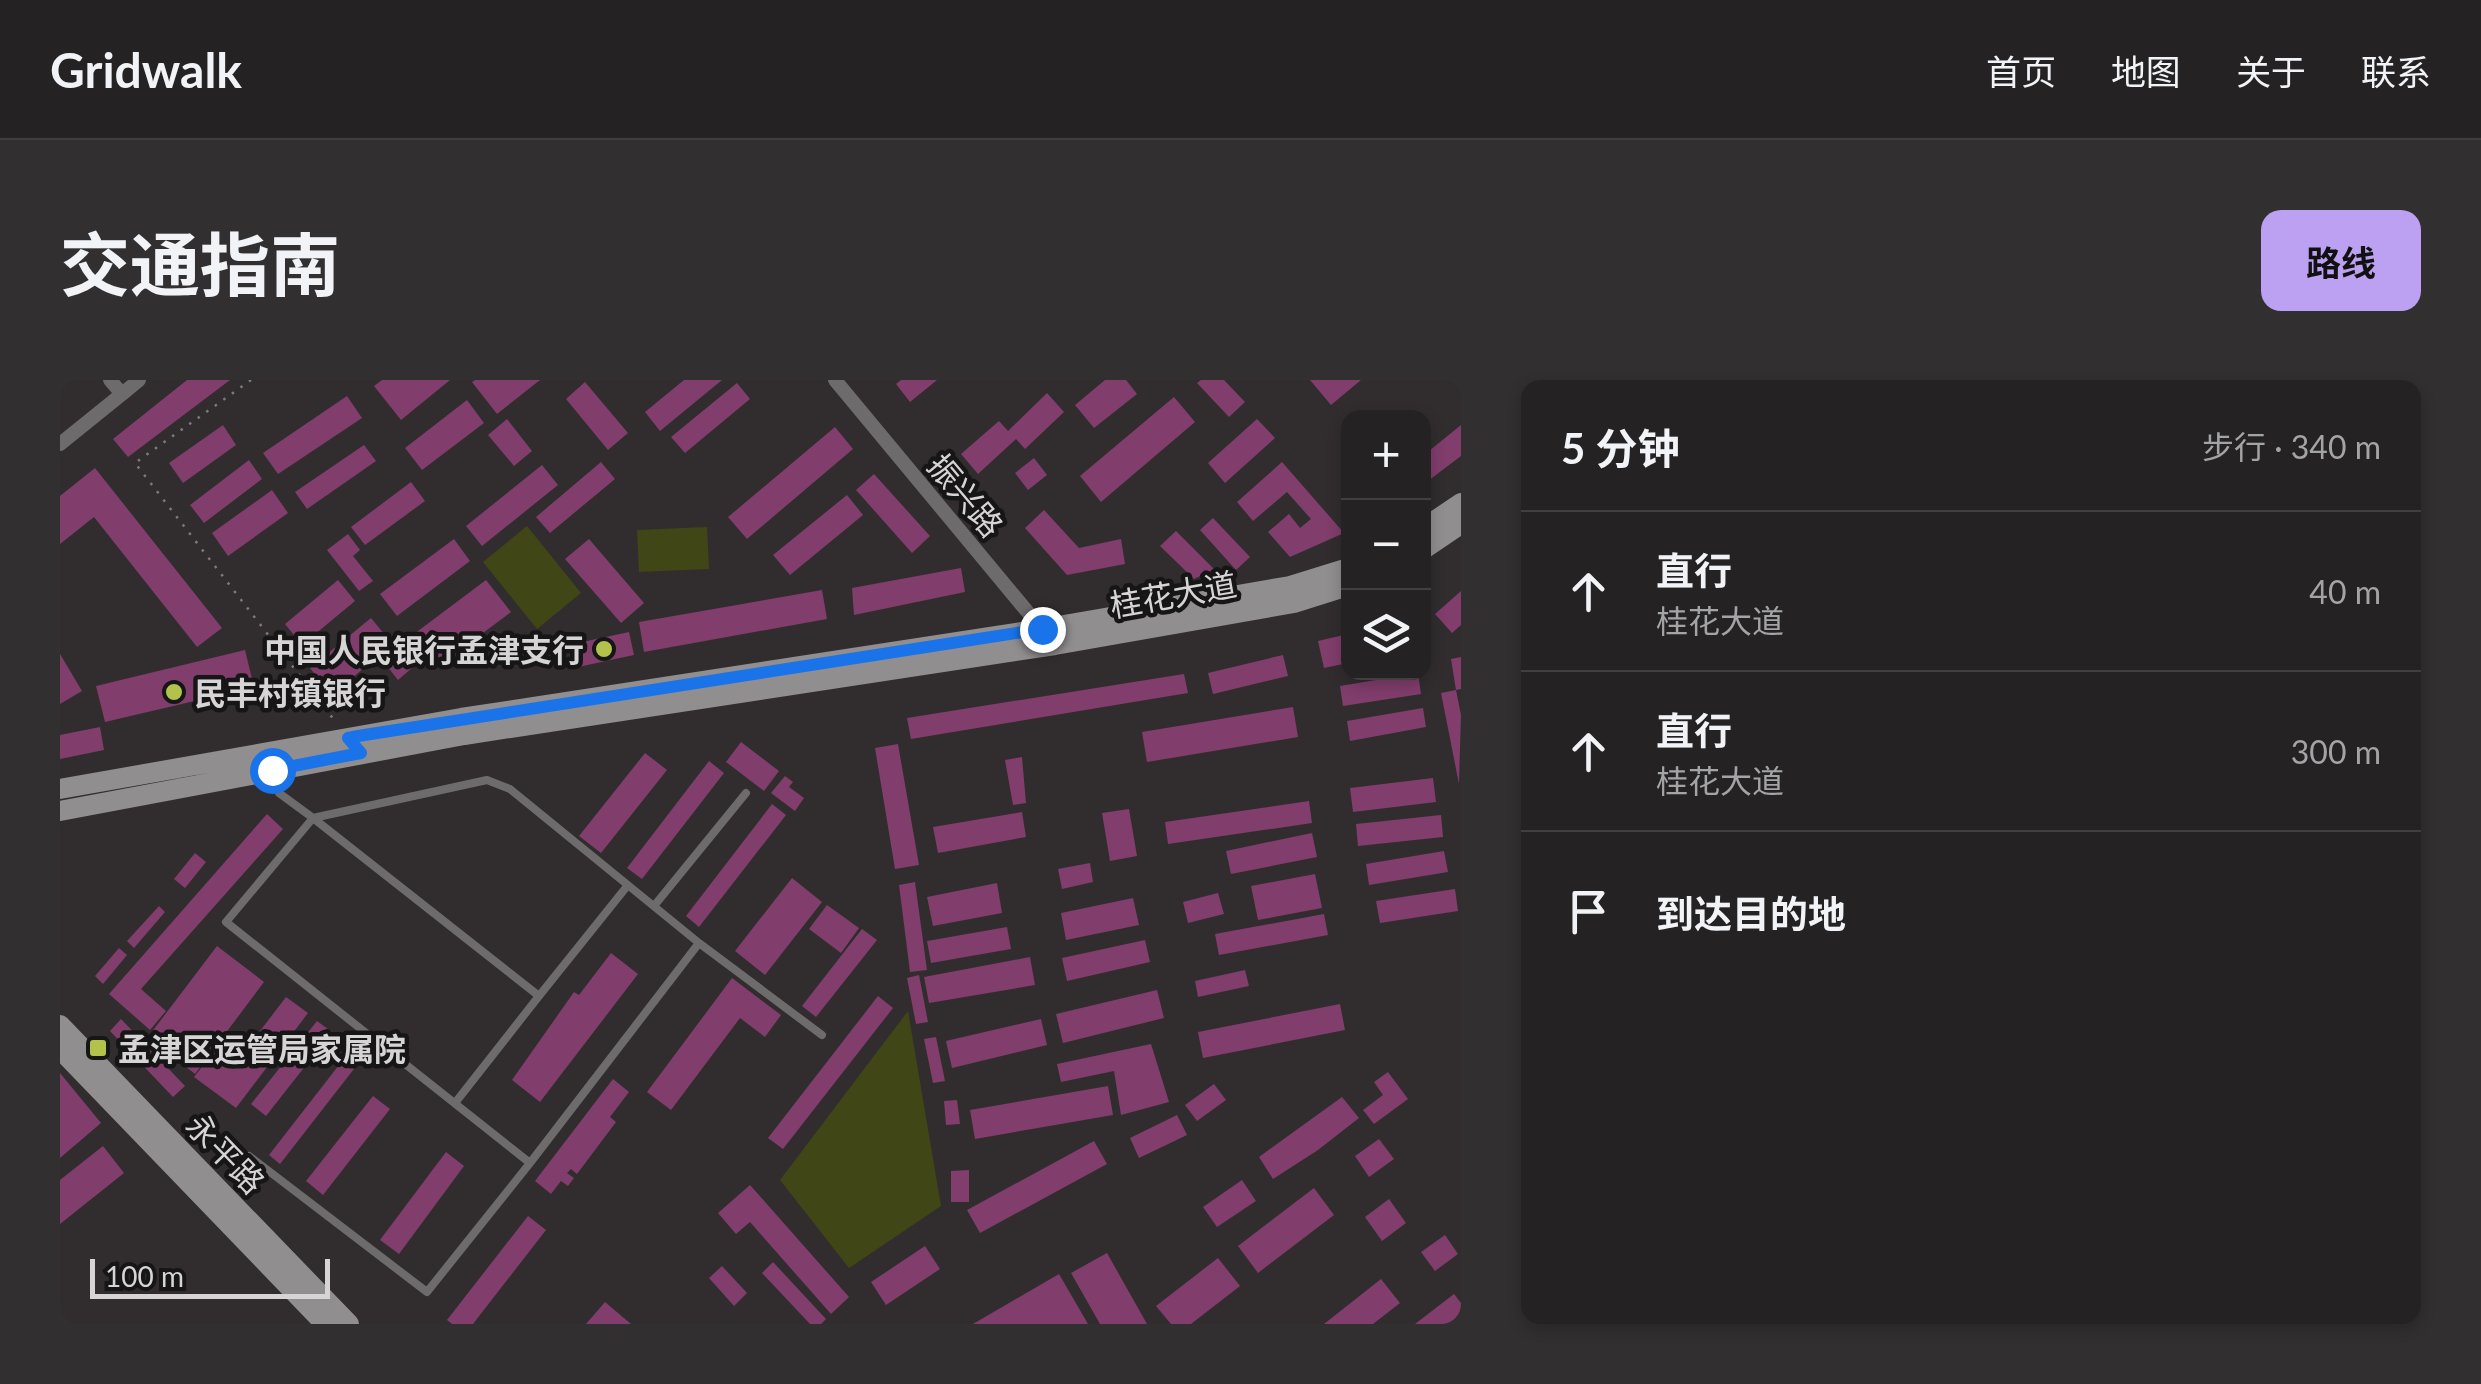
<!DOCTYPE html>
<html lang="zh">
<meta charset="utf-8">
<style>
body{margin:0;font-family:Lato,"Noto Sans SC",sans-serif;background:#312f30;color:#f1f3f6}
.controls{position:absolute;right:30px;top:30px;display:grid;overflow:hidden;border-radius:20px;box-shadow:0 5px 15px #0003}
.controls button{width:90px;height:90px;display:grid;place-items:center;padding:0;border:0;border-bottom:2px solid #423f41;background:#252223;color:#f1f3f6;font:50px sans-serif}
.scale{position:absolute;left:30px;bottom:25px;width:240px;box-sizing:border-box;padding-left:10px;border:5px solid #d6d4d5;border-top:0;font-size:28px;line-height:35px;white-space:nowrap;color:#d6d4d5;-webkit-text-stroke:8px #171617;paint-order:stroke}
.stop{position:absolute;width:30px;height:30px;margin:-22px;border:8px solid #1a73e8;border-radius:50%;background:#fff}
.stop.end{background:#1a73e8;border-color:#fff;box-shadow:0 2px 10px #0008}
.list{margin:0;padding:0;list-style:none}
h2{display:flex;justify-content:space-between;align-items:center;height:130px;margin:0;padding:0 40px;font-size:42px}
h2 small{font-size:32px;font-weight:400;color:#a3a4a6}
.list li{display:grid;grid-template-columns:65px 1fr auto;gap:30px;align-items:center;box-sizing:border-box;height:160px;padding:0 40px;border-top:2px solid #423f41}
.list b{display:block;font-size:38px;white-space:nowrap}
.list p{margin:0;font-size:32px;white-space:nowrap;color:#a3a4a6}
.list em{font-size:32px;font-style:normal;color:#a3a4a6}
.icon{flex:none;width:55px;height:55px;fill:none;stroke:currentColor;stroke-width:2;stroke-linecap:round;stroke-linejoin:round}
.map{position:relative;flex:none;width:1401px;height:944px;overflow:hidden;border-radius:20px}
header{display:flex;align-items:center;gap:60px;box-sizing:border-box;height:140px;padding:0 50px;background:#252223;border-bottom:2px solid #423f41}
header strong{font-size:48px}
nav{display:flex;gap:55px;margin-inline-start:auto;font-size:35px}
.intro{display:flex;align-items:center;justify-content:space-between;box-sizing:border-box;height:240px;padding:0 60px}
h1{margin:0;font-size:70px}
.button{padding:25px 45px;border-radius:20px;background:#bca0f2;color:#111;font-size:35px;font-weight:700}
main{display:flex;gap:60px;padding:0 60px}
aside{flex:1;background:#252223;border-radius:20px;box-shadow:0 5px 15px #0003}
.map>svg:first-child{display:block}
.green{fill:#404616}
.building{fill:#813d6c}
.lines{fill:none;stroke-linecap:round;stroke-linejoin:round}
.path{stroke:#7d7a7c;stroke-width:2.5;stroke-dasharray:2.5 8;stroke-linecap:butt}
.lane{stroke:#6d6b6c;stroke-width:8}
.street{stroke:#6d6b6c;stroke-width:14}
.secondary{stroke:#918e8f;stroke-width:20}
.route{stroke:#1a73e8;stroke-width:12}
.poi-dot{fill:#b3c24b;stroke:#171617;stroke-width:4}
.labels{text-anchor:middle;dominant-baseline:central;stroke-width:9;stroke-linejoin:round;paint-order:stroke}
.street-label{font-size:32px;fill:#d6d4d5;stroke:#171617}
.poi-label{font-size:32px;font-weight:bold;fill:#d6d4d5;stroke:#171617;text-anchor:start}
</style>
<header>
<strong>Gridwalk</strong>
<nav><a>首页</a><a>地图</a><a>关于</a><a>联系</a></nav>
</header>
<div class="intro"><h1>交通指南</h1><a class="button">路线</a></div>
<main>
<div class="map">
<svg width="1401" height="944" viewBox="0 0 1401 944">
<rect width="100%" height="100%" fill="#312d2f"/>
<!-- green -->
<path class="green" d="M467,146l54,67 -44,36 -54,-67z
M647,147l2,42 -70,3 -2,-42z
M848,631l33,195 -92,62 -69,-88z"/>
<!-- building -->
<path class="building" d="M127,0h43l-102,77 -15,-18z
M322,0h68l-49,40 -27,-34z
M415,0h65l-43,34 -25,-32z
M624,0h38l-62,51 -15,-19z
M841,0h36l-27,22 -14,-18z
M1045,0h21l11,14 -43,34 -19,-23z
M1141,0h23l21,22 -16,15 -32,-34z
M1250,0h51l-30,25z
M525,2l43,51 -20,17 -42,-51z
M677,3l13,16 -65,54 -14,-16z
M987,13l17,19 -39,37 -9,-10 -38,35 -17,-20 38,-33 9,10z
M287,16l15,22 -84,56 -15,-21z
M1114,17l21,25 -94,80 -21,-26z
M407,20l17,23 -62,47 -17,-22z
M447,39l25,32 -18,15 -26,-31z
M1197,39l18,19 -50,45 -17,-20z
M163,45l13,20 -53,38 -14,-20z
M1401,45v31l-37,28v-29z
M775,47l18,22 -106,90 -19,-22z
M304,65l12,16 -69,48 -12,-17z
M974,78l13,17 -19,15 -13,-17z
M189,80l13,19 -58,44 -14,-18z
M541,82l14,17 -65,54 -14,-16z
M1222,82l62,71 -54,24 -22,-25 21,-18 11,14 11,-9 -24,-27 -34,29 -16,-19z
M482,85l16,20 -76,61 -16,-20z
M35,88l127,160 -25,19 -103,-130 -34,27v-48z
M814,94l56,62 -18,17 -56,-63z
M351,102l14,19 -60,44 -14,-18z
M212,110l16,23 -60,43 -16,-23z
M787,115l16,20 -73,60 -17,-20z
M984,130l35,38 42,-9 4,25 -58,11 -42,-47z
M1153,138l37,39 -14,13 -36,-40z
M1116,151l38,38 -20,10 -34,-33z
M288,154l12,16 -7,6 20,25 -14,10 -32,-41z
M394,159l16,22 -73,55 -17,-22z
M529,159l55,64 -23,20 -56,-64z
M901,188l4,24 -111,23 -2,-27z
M278,200l17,21 -53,44 -17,-21z
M426,200l25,32 -76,57 -25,-32z
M762,210l5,29 -183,33 -5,-30z
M1401,211v34l-9,8 -17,-19z
M311,238l41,50 -14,12 -19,-24 -48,39 -21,-27z
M569,252l5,23 -56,12 -5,-23z
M1288,254v29l-24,5 -6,-27z
M185,270l9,37 -149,35 -9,-36z
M0,274l22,37 -22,13z
M1223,275l5,21 -75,18 -5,-21z
M1401,277v32l-5,1 -5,-31z
M1358,293l3,21 -78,12 -3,-20z
M1124,294l4,19 -277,46 -4,-21z
M1396,310l5,25 -2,69 -18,-91z
M1233,327l5,30 -151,25 -5,-30z
M1363,328l3,19 -76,14 -3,-20z
M40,347l4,23 -44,9v-24z
M681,362l38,29 -15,20 -38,-29z
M838,364l21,121 -24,4 -20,-121z
M585,373l22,17 -66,83 -22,-17z
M962,377l4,46 -13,2 -8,-45z
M649,381l15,12 -82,106 -15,-11z
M725,396l8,6 -4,5 15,11 -9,13 -24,-18z
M1373,398l3,24 -83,10 -3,-24z
M1249,421l3,22 -144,21 -3,-22z
M712,424l14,11 -87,112 -13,-11z
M1069,429l8,47 -27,5 -8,-48z
M962,432l4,25 -88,16 -5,-26z
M207,434l16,15 -142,160 25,22 -16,19 -41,-36z
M1381,435l2,22 -85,9 -2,-22z
M1252,453l5,24 -86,17 -5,-23z
M1384,471l4,21 -79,13 -3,-21z
M135,473l11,9 -21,26 -11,-9z
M1030,483l3,19 -31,7 -4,-20z
M1255,494l7,34 -64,12 -7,-34z
M732,498l30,24 -57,73 -30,-24z
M855,502l12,88 -17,2 -11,-87z
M937,503l5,30 -69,13 -6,-29z
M1395,509l3,22 -78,12 -4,-22z
M1158,513l6,21 -36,9 -5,-21z
M1073,518l6,27 -73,15 -5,-27z
M767,525l32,23 -18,25 -32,-24z
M99,526l6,6 -31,36 -7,-7z
M1264,534l4,21 -109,20 -4,-21z
M947,547l4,22 -80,14 -4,-22z
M802,549l15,11 -61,77 -14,-11z
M1085,560l5,22 -83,19 -5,-23z
M157,566l47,36 -69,92 -47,-37z
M59,568l8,7 -24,29 -8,-8z
M551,573l27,21 -98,128 -28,-22 62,-88 5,3z
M970,577l5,28 -106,18 -5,-26z
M1185,590l4,16 -51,11 -3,-16z
M859,595l9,47 -12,2 -9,-46z
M672,598l49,37 -16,22 -25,-19 -69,92 -24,-18z
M1097,610l7,28 -101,25 -7,-29z
M818,616l15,12 -110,141 -15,-11z
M226,617l22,16 -72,95 -42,-31 21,-27 19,15z
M1280,624l5,26 -142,28 -5,-26z
M61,639l64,67 -12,11 -63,-66z
M981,639l6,26 -95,23 -6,-27z
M257,641l15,11 -66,84 -15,-12z
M876,657l9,44 -12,2 -9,-44z
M1091,664l18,58 -48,13 -7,-44 -53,11 -4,-18z
M293,667l11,9 -84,108 -11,-9z
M1328,692l20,27 -34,25 -11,-14 20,-15 -9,-13z
M0,693l41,50 -41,35z
M553,699l16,13 -19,25 6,5 -39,52 -6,-5 -4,4 7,5 -6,8 -7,-5 -10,13 -16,-13z
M1154,704l12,16 -29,21 -12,-16z
M1048,706l5,29 -138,24 -5,-29z
M313,716l17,13 -67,86 -17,-14z
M1282,717l17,21 -41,32 -45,29 -14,-22z
M897,720l3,24 -14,1 -2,-24z
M1117,735l10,20 -48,23 -9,-20z
M1319,759l15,20 -25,18 -14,-21z
M1034,761l13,23 -127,69 -13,-23z
M43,766l21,27 -64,51v-44z
M386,772l18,14 -65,88 -19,-14z
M909,790v32h-18v-31z
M1182,800l14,21 -39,26 -14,-20z
M690,805l99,112 -18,17 -81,-92 -14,12 -18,-21z
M1254,808l20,27 -76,58 -20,-27z
M1329,819l17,24 -24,18 -17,-24z
M468,836l18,14 -73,94h-21l-5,-4z
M1385,855l13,19 -23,17 -14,-19z
M865,866l15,23 -54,36 -15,-23z
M1047,873l40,71h-47l-29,-51z
M1158,878l22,28 -49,38h-20l-15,-18z
M713,882l53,57 -5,5h-11l-48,-51z
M662,886l25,27 -13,13 -25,-28z
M999,894l29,50h-115z
M1321,899l19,24 -27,21h-49z
M1394,914l7,9v21h-46z
M545,922l26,22h-45z"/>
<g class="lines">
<!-- path -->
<path class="path" d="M191,0l-116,83 200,258"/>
<!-- lane -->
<path class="lane" d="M213,394l6,19 34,25 -87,104 304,241 169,-220 -189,-154 -23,-9 -174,38
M253,438l226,178 89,-111
M594,526l92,-113
M639,563l123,92
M395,723l84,-107
M189,776l178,136 103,-129"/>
<!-- street -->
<path class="street" d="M775,0l210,253
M62,14l17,-14
M0,64l62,-50 -12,-14"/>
<!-- secondary -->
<path class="secondary" d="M1364,148l37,-25
M1364,169l37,-25
M0,409l401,-71 581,-89 248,-43 58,-18
M0,431l404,-76 591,-90 239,-42 54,-17
M0,645l289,299
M0,669l265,275"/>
</g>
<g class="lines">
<!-- route -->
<path class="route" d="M212,390l89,-17 -13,-15 10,-2 684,-107"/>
</g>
<!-- markers -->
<g class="poi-dot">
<circle cx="544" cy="269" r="10"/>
<circle cx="114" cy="312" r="10"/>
<rect x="28" y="658" width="20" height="20" rx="5"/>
</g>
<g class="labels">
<!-- street labels -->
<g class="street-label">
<text transform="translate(906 115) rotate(50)">振兴路</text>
<text transform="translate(1113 214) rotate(-10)">桂花大道</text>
<text transform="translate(166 773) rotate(46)">永平路</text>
</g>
<!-- poi labels -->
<g class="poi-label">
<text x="524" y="269" text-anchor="end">中国人民银行孟津支行</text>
<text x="134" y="312">民丰村镇银行</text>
<text x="58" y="668">孟津区运管局家属院</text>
</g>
</g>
</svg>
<div class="controls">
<button>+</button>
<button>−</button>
<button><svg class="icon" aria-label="layers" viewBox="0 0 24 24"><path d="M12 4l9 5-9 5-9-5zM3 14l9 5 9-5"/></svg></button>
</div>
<div class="scale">100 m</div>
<div class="stop" style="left:212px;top:390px"></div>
<div class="stop end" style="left:982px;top:249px"></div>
</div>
<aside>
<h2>5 分钟<small>步行 · 340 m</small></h2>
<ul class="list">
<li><svg class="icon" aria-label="ahead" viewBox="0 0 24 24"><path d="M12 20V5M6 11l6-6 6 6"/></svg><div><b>直行</b><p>桂花大道</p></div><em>40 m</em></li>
<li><svg class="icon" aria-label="ahead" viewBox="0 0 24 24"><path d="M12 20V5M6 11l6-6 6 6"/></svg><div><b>直行</b><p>桂花大道</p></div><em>300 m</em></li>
<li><svg class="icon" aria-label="arrive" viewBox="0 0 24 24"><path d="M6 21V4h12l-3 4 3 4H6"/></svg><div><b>到达目的地</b></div></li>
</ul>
</aside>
</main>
